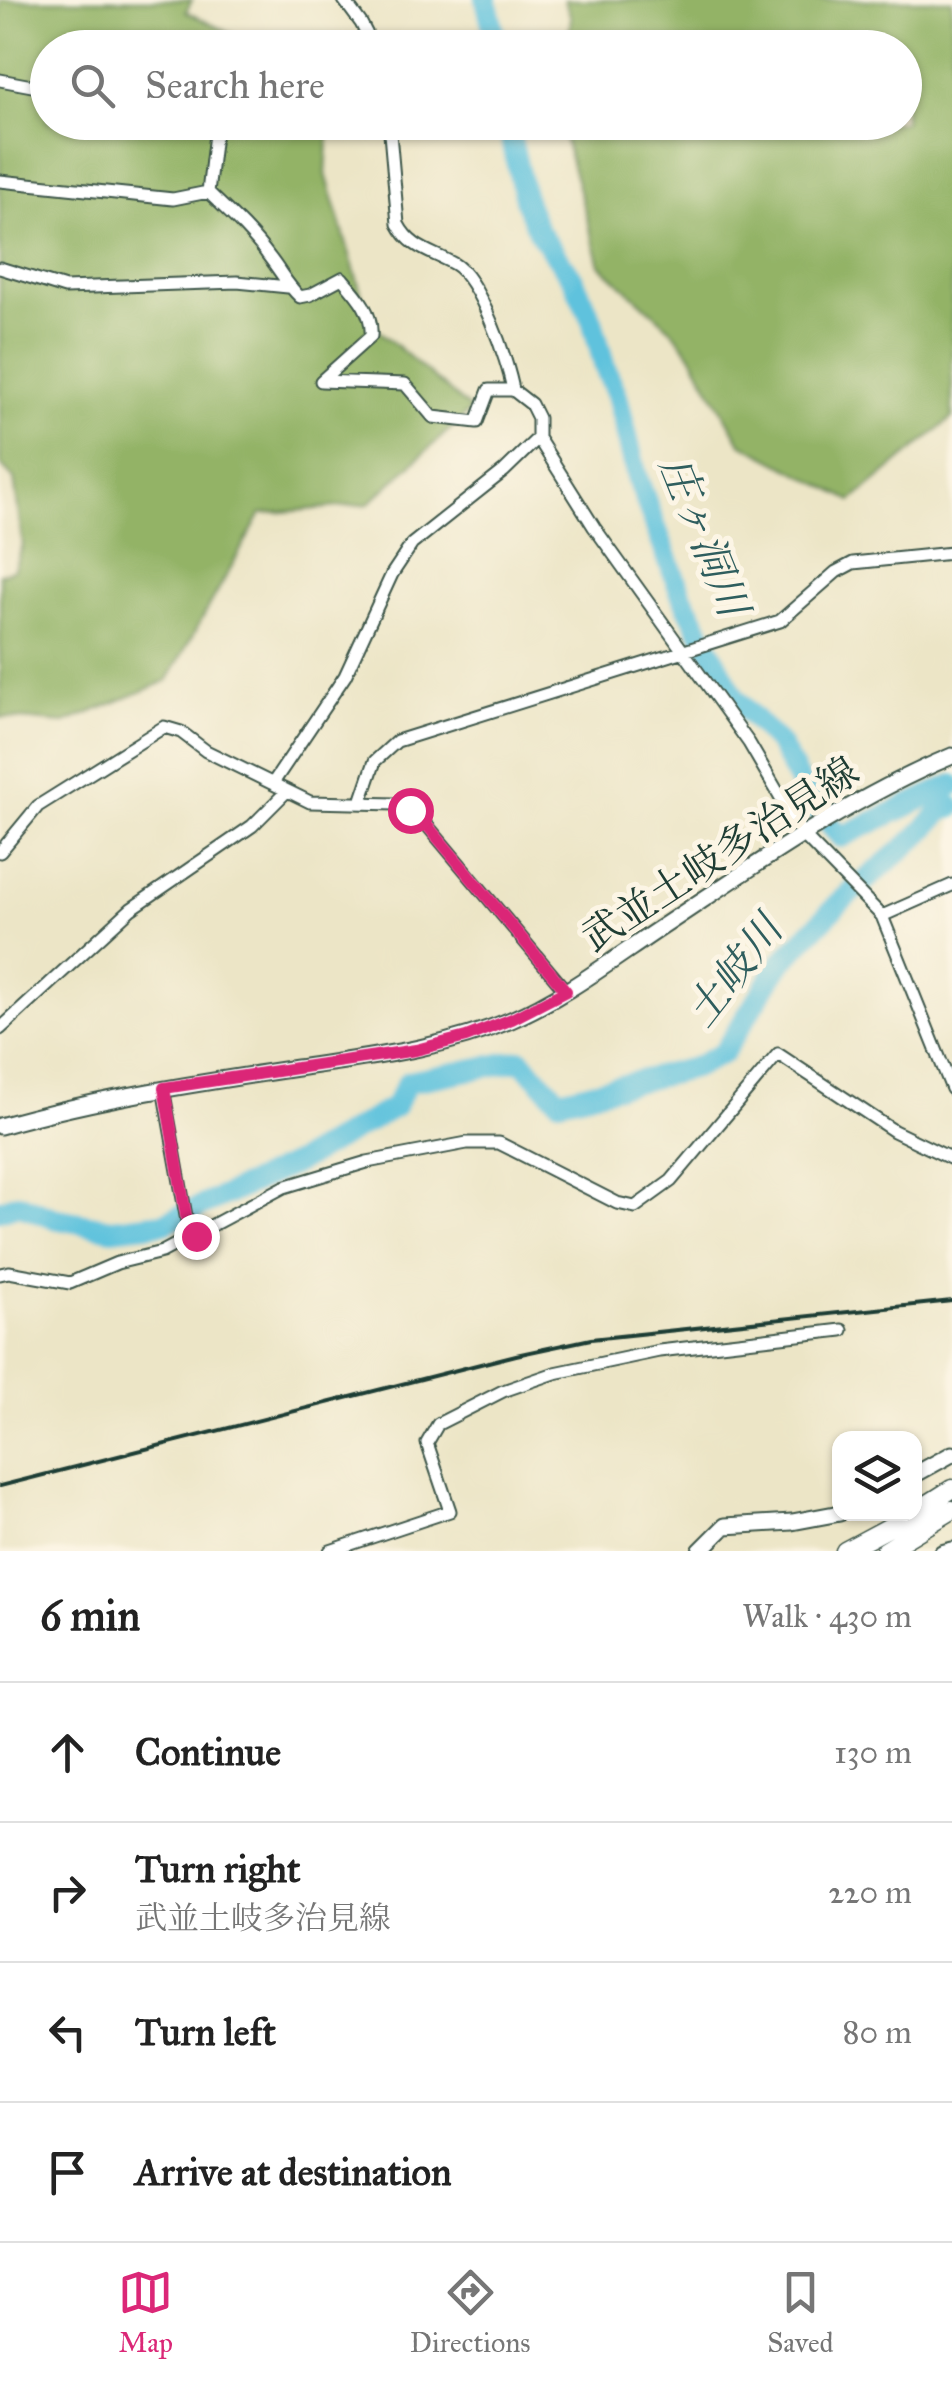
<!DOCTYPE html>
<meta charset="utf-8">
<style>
body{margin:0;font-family:"IM FELL Great Primer","Noto Serif JP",serif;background:#f6f6f6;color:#222}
.controls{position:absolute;right:30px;bottom:30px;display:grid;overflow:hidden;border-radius:20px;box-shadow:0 2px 8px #0004}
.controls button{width:90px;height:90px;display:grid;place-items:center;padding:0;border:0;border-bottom:2px solid #e0e0e0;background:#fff;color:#222;font:50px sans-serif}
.stop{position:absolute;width:30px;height:30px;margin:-22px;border:8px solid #db2777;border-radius:50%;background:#fff}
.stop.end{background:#db2777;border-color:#fff;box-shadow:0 2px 10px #0008}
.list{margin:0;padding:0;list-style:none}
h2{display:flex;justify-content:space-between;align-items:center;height:130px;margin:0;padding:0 40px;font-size:42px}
h2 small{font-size:32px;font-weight:400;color:#767676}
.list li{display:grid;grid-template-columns:65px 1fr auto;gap:30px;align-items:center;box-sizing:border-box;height:140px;padding:0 40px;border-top:2px solid #e0e0e0}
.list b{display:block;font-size:38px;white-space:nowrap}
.list p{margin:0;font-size:32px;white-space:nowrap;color:#767676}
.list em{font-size:32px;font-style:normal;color:#767676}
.icon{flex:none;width:55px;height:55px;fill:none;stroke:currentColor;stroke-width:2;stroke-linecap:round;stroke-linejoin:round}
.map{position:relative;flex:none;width:952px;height:1551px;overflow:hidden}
.search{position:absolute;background:#fff;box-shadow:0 2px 8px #0004;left:30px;right:30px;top:30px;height:110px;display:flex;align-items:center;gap:25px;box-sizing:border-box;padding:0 35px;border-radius:55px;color:#767676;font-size:38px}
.sheet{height:690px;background:#fff}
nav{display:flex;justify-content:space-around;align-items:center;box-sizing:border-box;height:140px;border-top:2px solid #e0e0e0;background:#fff;font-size:28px;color:#767676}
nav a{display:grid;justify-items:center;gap:5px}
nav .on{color:#db2777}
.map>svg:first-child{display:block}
.forest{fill:#93b366;stroke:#59784d;stroke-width:2.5}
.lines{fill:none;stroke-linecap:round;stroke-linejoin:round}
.river{stroke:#5fc2dd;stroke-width:22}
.minor-casing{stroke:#3e564a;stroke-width:15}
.secondary-casing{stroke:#3e564a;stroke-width:19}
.trunk-casing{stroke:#3e564a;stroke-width:21}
.minor{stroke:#fff;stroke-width:11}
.secondary{stroke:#fff;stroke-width:15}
.trunk{stroke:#fff;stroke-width:18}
.rail{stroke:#1f3d34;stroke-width:4}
.route{stroke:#db2777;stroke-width:12}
.labels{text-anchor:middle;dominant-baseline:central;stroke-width:10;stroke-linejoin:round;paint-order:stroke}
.street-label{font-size:40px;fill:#1f3d34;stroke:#fcf5e5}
.water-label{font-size:42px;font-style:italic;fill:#2f5e5e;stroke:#fcf5e5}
</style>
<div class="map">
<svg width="952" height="1551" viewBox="0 0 952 1551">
<rect width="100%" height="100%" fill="#fcf5e5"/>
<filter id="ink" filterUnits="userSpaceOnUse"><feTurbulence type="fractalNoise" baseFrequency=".01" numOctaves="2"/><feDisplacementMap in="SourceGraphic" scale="20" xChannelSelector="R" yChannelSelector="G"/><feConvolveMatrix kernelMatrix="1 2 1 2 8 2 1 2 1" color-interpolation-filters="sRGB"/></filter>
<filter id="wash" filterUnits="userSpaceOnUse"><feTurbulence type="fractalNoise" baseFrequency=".0048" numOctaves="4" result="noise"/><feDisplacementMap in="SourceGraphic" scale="40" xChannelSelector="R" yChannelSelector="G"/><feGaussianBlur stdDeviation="2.25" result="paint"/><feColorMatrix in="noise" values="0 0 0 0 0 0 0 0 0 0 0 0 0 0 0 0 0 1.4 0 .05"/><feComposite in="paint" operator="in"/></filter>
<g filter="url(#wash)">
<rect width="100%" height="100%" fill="#ece5c6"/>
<!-- forest -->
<path class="forest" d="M0,0h192l-6,12 73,35 -211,1v74l281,1 -3,51 44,149 101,87 -103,94 -107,10 -94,167 -102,42 -65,-6v-143l13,-4 10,-24 -9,-67 -14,-15z
M564,0h388v418l-100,83 -111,-58 -51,-90 -19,-24 -71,-64 -40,-142 344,-1v-74l-336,-1 3,-30z"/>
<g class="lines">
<!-- river -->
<path class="river" d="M486,0l12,48
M507,122l19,81 12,28 35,48 19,41 13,48 12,27 20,82 44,117 54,104 44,46 31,58 31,35 111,-52
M0,1210l18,-6 35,14 59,11 52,-6 134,-61 96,-55 14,-25 113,-22 38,40 135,-32 29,-15 57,-89 60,-62 76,-64 26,-27 10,-4"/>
</g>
</g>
<g filter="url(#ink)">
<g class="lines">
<!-- minor casing -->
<g class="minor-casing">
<path id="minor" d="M344,0l17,23 13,25
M0,80l48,9
M389,122l9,102c13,25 33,27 56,40 25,14 54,97 59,126
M0,181l173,18 35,-7
M208,192c22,21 44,41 62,66 11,14 17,27 30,39l10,-2 32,-17c15,17 31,34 29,58l-50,45 84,3 28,33 44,5 12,-32h24l18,14 7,14v20l56,89 155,216 53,91 80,82 70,173
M208,192l8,-66 -5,-4
M0,268l65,20 172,-6 51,5
M273,783l72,-107 47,-102 20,-30 92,-73 34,-33
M361,802l14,-41 22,-20 383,-120 56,-49 17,-9 99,-10
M0,852l38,-46 126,-79 17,5 25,19 104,51 86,2 25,14 145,173
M882,916l70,-31
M0,1029l131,-120 121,-83 35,-35
M163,1088l25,139 8,9
M0,1274l9,-2 61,11 47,-20 45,-11 122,-65 83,-25 100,-19h32l118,60 18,4 36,-26 107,-127 116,77 58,28
M330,1551l120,-40 -23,-68 11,-19 65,-33 52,-18 104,-22 183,-21
M941,1551l11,-3"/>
</g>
<!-- secondary casing -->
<g class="secondary-casing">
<path id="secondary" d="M0,1126c98,-28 197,-43 297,-58 73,-11 146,-19 214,-48 51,-22 96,-56 142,-87 97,-64 191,-132 299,-177
M914,1475l38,-21
M700,1551l25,-25 67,-4 48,-9"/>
</g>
<!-- trunk casing -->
<g class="trunk-casing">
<path id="trunk" d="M914,1513l38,-24
M845,1551l69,-37
M885,1551l67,-41"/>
</g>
<!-- minor -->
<use href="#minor" class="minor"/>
<!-- secondary -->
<use href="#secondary" class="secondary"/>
<!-- trunk -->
<use href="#trunk" class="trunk"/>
<!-- rail -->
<path class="rail" d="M0,1486l516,-131 75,-16 361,-38"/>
</g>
</g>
<g class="lines" filter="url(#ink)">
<!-- route -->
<path class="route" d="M196,1236l-8,-9 -24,-139 252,-38 50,-13 46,-18 54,-28 -145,-173 -11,-8"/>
</g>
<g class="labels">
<!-- street labels -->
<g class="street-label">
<text transform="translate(720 854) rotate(-33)">武並土岐多治見線</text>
</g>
<!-- water labels -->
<g class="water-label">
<text transform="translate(704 536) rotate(68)">庄ヶ洞川</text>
<text transform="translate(734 971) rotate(-52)">土岐川</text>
</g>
</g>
</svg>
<div class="controls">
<button><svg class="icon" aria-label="layers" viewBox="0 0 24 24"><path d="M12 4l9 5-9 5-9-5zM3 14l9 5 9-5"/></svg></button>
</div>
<div class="stop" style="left:410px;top:810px"></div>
<div class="stop end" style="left:196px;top:1236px"></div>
<div class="search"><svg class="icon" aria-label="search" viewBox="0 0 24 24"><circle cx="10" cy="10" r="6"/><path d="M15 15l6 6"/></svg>Search here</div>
</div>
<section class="sheet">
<h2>6 min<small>Walk · 430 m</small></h2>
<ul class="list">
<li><svg class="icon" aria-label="ahead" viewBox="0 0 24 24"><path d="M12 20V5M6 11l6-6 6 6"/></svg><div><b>Continue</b></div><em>130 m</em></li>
<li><svg class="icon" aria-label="right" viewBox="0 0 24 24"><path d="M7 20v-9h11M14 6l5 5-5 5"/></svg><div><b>Turn right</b><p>武並土岐多治見線</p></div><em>220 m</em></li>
<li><svg class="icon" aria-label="left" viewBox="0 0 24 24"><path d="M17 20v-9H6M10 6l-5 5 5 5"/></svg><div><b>Turn left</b></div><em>80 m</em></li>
<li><svg class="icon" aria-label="arrive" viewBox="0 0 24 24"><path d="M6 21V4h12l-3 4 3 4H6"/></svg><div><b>Arrive at destination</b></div></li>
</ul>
</section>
<nav>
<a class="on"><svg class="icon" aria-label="map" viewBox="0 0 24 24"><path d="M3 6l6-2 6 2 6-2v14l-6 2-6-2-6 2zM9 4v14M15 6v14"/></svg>Map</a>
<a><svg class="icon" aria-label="directions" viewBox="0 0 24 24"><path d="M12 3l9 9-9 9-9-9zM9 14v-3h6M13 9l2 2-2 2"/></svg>Directions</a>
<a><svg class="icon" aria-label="saved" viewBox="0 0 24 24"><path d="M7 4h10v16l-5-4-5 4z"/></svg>Saved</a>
</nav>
